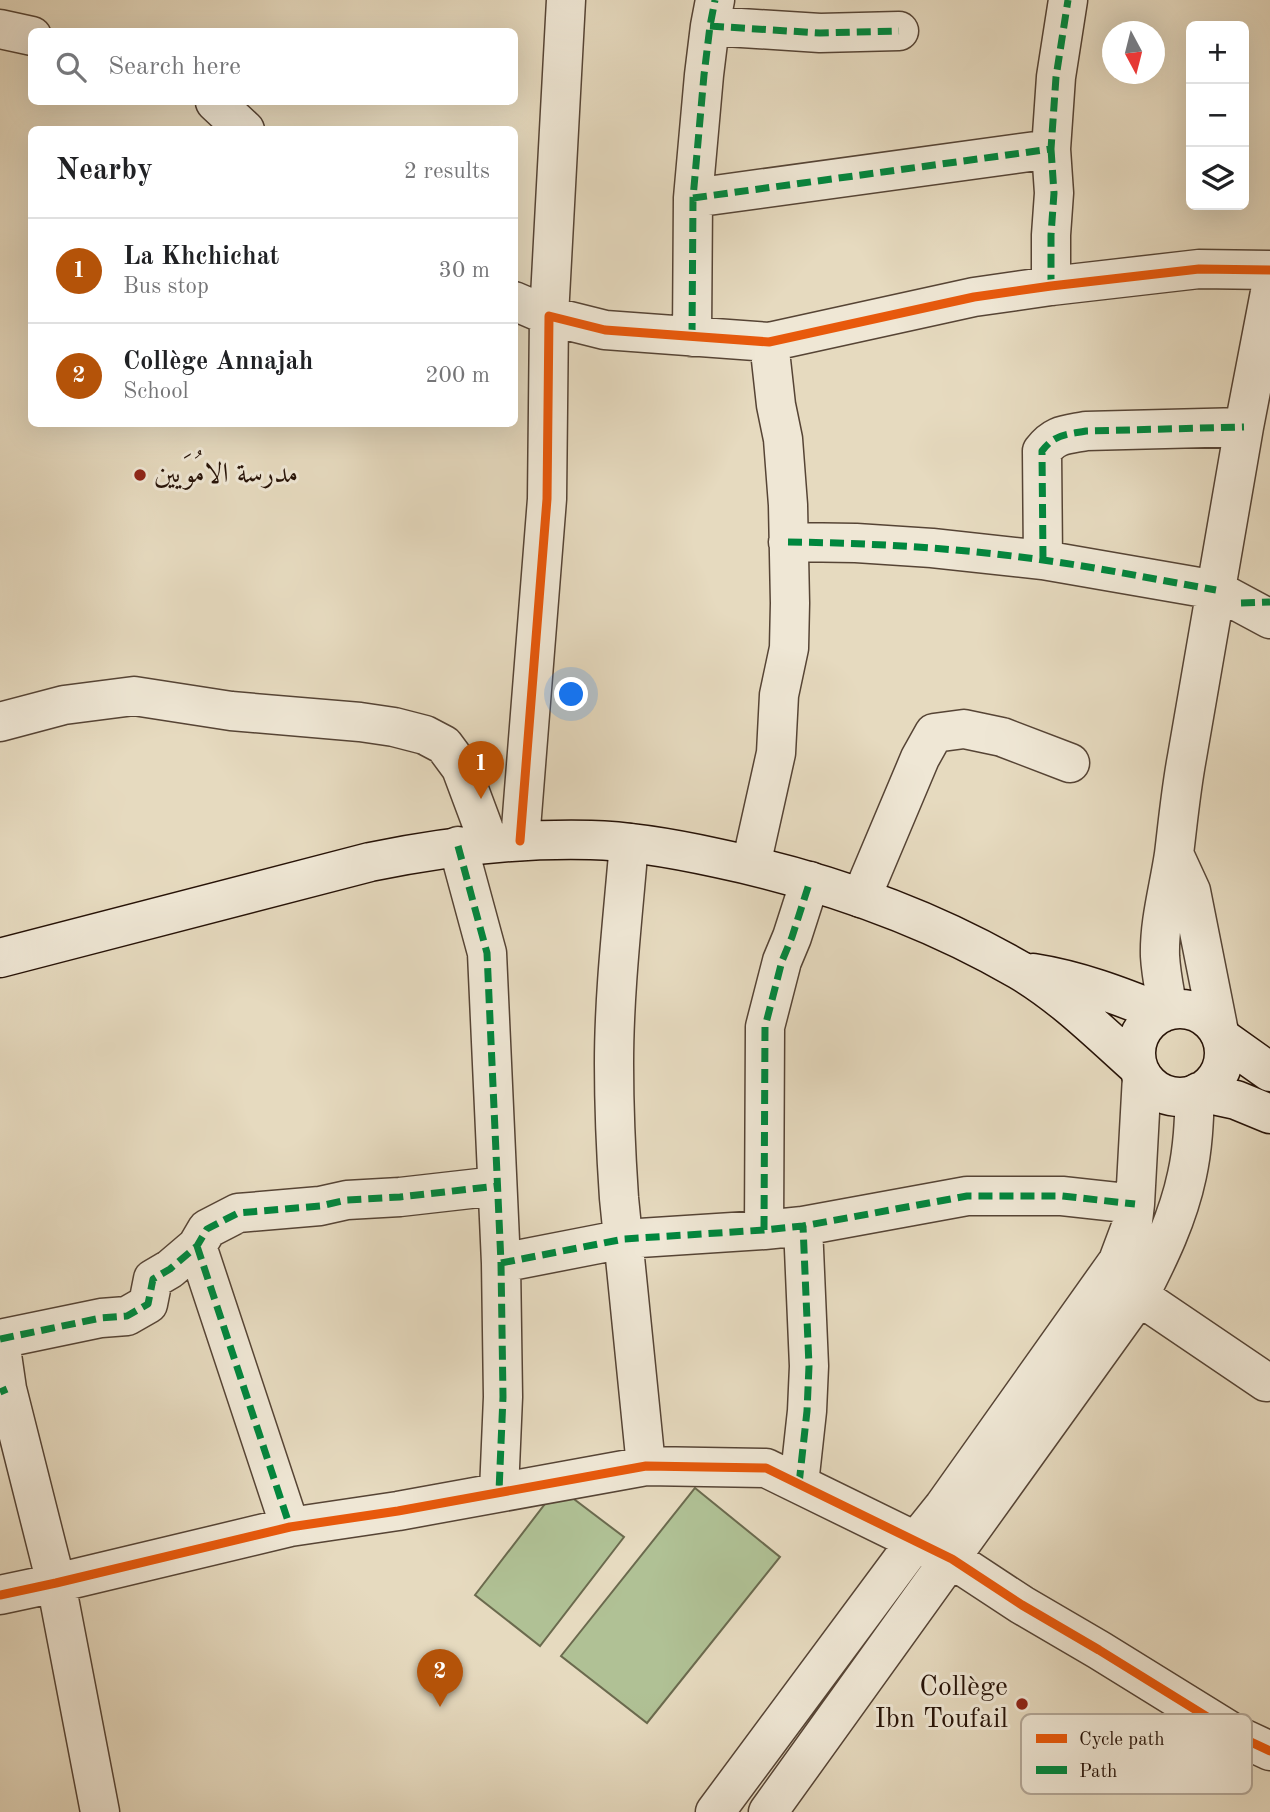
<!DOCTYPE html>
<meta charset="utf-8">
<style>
body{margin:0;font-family:"Old Standard TT",Amiri,serif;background:#f6f6f6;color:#202124}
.controls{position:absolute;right:21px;top:21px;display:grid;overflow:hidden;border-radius:10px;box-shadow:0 7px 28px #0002}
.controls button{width:63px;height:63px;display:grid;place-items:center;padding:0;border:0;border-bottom:2px solid #e0e0e0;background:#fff;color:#202124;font:35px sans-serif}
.compass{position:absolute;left:1102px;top:21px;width:63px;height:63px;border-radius:50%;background:#fff;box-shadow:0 7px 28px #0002;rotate:173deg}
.you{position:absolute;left:572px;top:695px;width:24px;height:24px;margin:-18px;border:5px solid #fff;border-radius:50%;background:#1a73e8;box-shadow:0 0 0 10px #1a73e833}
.badge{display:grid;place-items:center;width:46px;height:46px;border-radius:50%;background:#b45309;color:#fff;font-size:23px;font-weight:700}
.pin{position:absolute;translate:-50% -58px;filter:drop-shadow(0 2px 4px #0008)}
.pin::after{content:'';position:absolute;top:37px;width:24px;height:21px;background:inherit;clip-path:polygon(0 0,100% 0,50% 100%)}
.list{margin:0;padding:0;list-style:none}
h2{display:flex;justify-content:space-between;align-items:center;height:91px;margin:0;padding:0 28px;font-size:30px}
h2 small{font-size:23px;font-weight:400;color:#757577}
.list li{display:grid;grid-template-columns:46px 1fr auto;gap:21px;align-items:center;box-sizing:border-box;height:105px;padding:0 28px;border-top:2px solid #e0e0e0}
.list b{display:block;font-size:26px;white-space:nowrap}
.list p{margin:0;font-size:23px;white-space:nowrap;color:#757577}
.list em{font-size:23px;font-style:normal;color:#757577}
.icon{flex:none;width:38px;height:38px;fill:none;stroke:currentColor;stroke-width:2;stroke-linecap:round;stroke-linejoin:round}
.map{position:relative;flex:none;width:1270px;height:1812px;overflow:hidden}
.search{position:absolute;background:#fff;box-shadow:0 7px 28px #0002;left:28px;top:28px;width:490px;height:77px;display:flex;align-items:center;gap:18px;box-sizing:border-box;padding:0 24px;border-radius:10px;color:#757577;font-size:26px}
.panel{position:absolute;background:#fff;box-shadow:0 7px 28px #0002;left:28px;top:126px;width:490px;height:301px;border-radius:10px}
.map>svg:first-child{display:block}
.green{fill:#b0c195;stroke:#6b6a4e;stroke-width:2}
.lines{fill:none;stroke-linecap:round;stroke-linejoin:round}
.street-casing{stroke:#564435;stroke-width:41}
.secondary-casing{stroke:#261207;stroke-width:41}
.street{stroke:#efe7d5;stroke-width:38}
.secondary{stroke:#efe7d5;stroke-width:38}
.quiet{stroke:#00873e;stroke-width:7;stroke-dasharray:14 7;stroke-linecap:butt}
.cycleway-casing{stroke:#efe7d5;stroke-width:13}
.cycleway{stroke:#e8590c;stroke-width:9}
.poi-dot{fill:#8f2418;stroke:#efe7d5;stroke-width:2.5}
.labels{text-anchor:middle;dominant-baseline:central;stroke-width:6;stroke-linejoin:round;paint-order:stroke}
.poi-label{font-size:28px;fill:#261207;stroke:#efe7d5;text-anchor:start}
.key{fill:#efe7d5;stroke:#b3a797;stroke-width:2}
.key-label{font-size:19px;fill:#261207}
</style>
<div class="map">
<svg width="1270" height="1812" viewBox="0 0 1270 1812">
<rect width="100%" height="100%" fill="#e6dabf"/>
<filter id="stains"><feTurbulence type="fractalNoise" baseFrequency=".00286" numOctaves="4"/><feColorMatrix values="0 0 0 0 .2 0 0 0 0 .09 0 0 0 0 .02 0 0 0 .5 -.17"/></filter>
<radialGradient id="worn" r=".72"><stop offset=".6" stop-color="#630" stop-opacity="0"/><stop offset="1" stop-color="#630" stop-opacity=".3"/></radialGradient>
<!-- green -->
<path class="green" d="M558,1487l66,50 -84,109 -65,-51z
M695,1488l85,69 -133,166 -86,-67z"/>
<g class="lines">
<!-- street casing -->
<g class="street-casing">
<path id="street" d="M710,26l110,7 79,-2
M0,29l32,7
M215,102l30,28
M1051,149l3,44 -3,42v51
M693,198l358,-49 5,-72 12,-77
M514,301l35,15 17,-316
M692,337l1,-139 11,-123 6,-49 5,-26
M788,542l68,1 76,5 111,12 173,30 54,29
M1043,560l-1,-109c13,-17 23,-16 44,-20l158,-4
M0,722l64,-17 70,-9 97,15 129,11 34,5 31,8 19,10 17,23 28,75
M520,841l27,-342 2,-183 56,14 164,12 205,-45 77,-11 148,-17 71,1
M629,843c-6,73 -15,147 -15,221 0,44 2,90 5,134l27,268
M458,846l29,107 14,310 2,134 -4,94
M1174,854l17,37 28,141
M751,865l25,-112 3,-58 10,-47 1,-45 -2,-98 -5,-66 -7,-34 -7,-63
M861,898l59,-140 14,-25 30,-4 38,8 68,26
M1168,1010c-3,-18 -7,-35 -8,-54 -1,-34 9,-68 14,-102 4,-33 7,-65 13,-97l57,-330 26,-135
M764,1230l1,-203 17,-66 10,-24 18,-56
M197,1246l93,281
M501,1263l123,-24 140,-9 39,-4 164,-30h95l73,8
M1139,1296l127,86
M0,1339l101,-21 26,-2 21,-12 5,-25 17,-10 27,-23 10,-17 31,-16 82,-7 27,-6 53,-3 97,-11
M0,1341l7,48 49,194 44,229
M799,1484l8,-73 2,-45 -6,-140
M0,1595l56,-12 234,-56 108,-16 248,-45 120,2 186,91 70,46 77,45 139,86 32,15
M715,1812l201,-271 28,-35 174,-245 15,-40 2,-17 7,-128
M768,1812l371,-516c20,-39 39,-78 48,-121 6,-27 7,-54 8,-81"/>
</g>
<!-- secondary casing -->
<g class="secondary-casing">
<path id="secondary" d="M0,958l370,-96c73,-15 146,-24 221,-22 42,1 85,9 126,18 105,22 209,58 302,112 44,26 81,63 119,97
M1033,973c45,7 87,23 129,40
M1136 1053a44 44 0 1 1 88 0a44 44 0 1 1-88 0Z
M1222,1038l48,34
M1199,1092l37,8 34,14"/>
</g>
<!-- street -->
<use href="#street" class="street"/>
<!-- secondary -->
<use href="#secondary" class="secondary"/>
<!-- quiet -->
<path class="quiet" d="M710,26l110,7 79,-2
M1051,149l3,44 -3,42v51
M693,198l358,-49 5,-72 12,-77
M692,337l1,-139 11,-123 6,-49 5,-26
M788,542c85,1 170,6 255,18 58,8 115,20 173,30
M1043,560l-1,-109c13,-17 23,-16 44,-20l158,-4
M1241,603l29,-1
M458,846l29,107 14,310 2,134 -4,94
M764,1230l1,-203 17,-66 10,-24 18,-56
M197,1246l93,281
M501,1263l123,-24 140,-9 39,-4 164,-30h95l73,8
M0,1339l101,-21 26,-2 21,-12 5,-25 17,-10 27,-23 10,-17 31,-16 82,-7 27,-6 53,-3 97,-11
M0,1392l7,-3
M799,1484l8,-73 2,-45 -6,-140"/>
<!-- cycleway casing -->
<g class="cycleway-casing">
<path id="cycleway" d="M520,841l27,-342 2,-183 56,14 164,12 205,-45 77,-11 148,-17 71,1
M0,1595l56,-12 234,-56 108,-16 248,-45 120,2 186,91 70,46 77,45 139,86 32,15"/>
</g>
<!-- cycleway -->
<use href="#cycleway" class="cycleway"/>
</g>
<!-- markers -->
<g class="poi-dot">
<circle cx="140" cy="475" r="7"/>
<circle cx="1022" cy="1704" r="7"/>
</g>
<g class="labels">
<!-- poi labels -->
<g class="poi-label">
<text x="154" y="475">مدرسة الامُوَيين</text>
<text x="1008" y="1688" text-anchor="end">Collège<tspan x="1008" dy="32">Ibn Toufail</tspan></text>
</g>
</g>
<!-- legend -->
<rect x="1021" y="1714" width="231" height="80" rx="10" class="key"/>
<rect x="1036" y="1734" width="31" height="9" fill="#e8590c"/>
<rect x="1036" y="1766" width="31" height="8" fill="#00873e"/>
<g class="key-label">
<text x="1079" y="1745">Cycle path</text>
<text x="1079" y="1777">Path</text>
</g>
<rect width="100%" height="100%" filter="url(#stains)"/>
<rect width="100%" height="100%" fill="url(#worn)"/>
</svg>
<div class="controls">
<button>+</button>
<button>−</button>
<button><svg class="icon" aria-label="layers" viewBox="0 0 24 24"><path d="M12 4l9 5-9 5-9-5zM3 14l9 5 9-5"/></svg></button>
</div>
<svg class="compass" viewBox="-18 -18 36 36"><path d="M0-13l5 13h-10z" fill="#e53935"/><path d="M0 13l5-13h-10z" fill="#757577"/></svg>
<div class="you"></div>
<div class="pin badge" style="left:481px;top:799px">1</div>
<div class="pin badge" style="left:440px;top:1707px">2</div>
<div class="search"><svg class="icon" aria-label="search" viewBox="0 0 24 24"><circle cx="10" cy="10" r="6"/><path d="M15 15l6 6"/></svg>Search here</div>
<section class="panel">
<h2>Nearby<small>2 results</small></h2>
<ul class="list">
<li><span class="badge">1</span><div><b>La Khchichat</b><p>Bus stop</p></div><em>30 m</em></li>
<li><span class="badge">2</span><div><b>Collège Annajah</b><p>School</p></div><em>200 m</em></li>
</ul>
</section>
</div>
